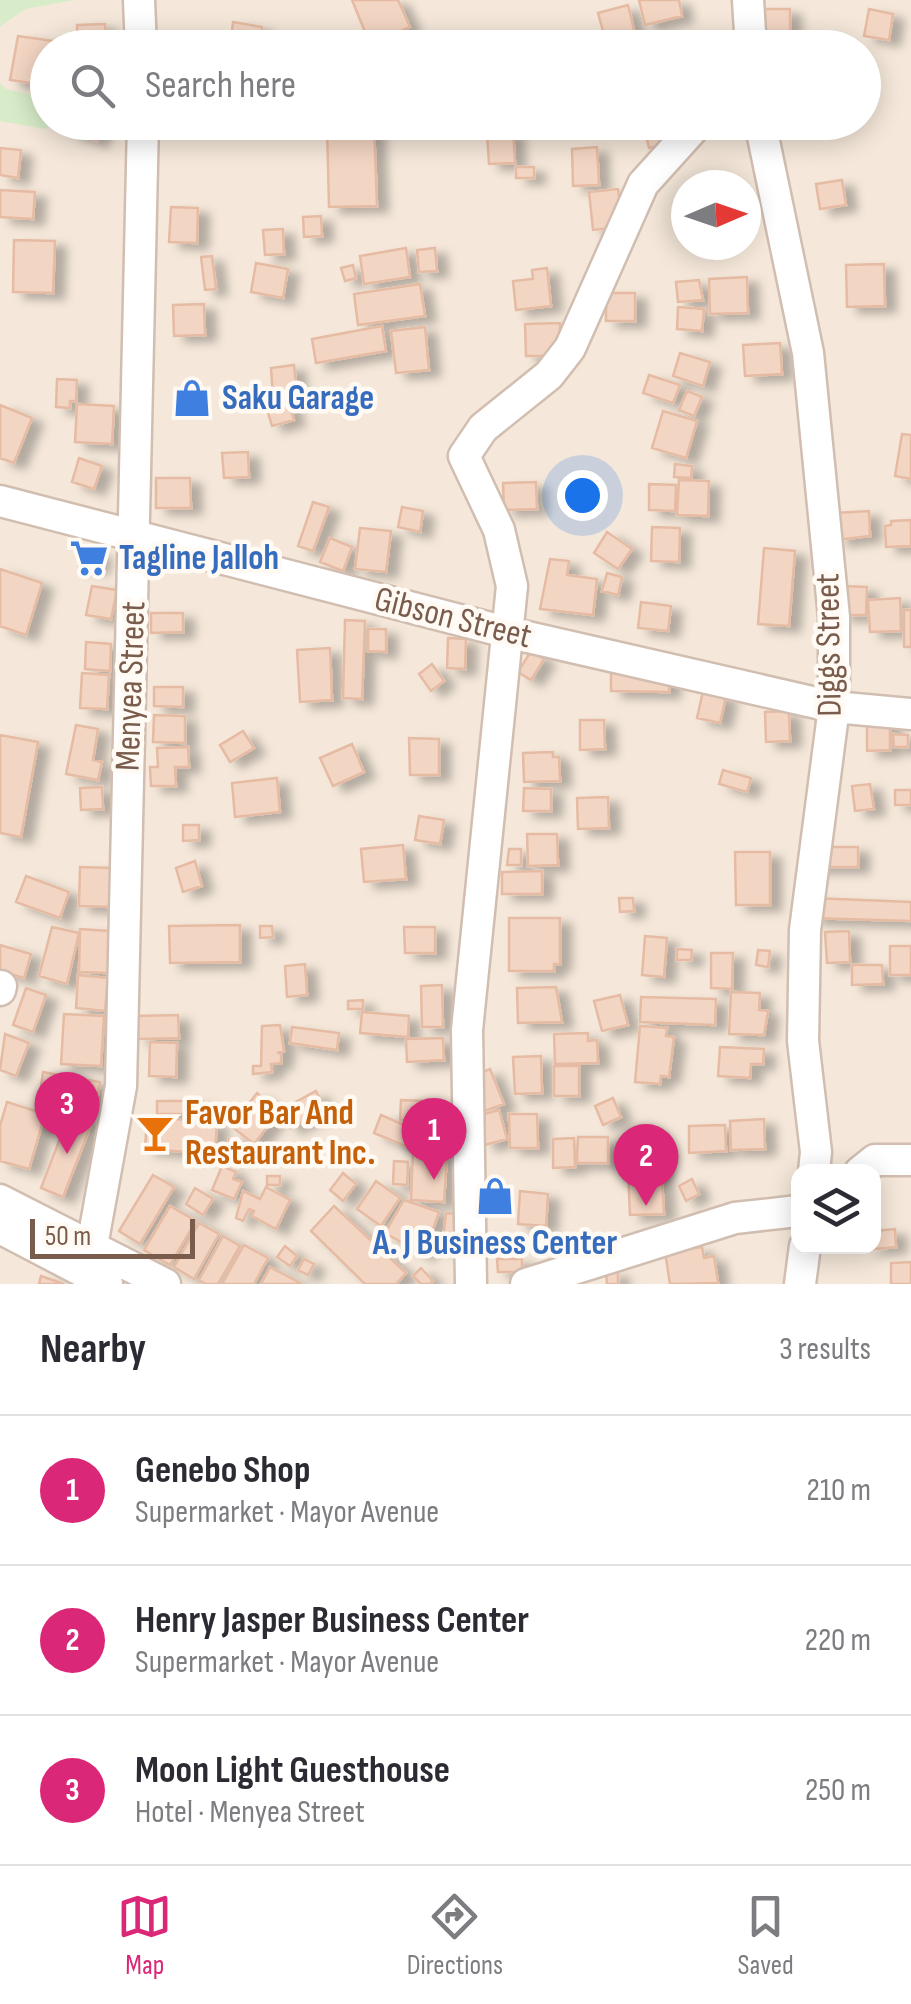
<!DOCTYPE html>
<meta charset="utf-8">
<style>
body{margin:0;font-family:"Sofia Sans Condensed",sans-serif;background:#f2f2f3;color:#2b2b33}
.controls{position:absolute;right:30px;bottom:30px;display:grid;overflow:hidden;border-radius:20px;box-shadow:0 5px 25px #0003}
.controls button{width:90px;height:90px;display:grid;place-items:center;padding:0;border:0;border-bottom:2px solid #e1e1e2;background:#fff;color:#2b2b33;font:50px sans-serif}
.compass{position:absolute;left:671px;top:170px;width:90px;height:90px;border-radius:50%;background:#fff;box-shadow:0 5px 25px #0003;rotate:88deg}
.scale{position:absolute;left:30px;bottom:25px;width:165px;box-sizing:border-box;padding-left:10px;border:5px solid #7a5c4d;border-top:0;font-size:28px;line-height:35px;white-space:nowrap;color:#7a5c4d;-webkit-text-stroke:8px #fffaf3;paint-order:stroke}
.you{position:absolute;left:582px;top:495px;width:35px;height:35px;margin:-25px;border:8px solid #fff;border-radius:50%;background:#1a73e8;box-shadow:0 0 0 15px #1a73e833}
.badge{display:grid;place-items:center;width:65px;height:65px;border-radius:50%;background:#db2777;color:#fff;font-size:32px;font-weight:700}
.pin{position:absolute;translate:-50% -82px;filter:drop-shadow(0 2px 5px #0008)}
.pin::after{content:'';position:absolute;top:52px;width:35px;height:30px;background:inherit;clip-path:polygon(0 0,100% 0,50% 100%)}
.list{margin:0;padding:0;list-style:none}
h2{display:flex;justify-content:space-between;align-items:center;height:130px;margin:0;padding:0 40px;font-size:42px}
h2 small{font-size:32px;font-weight:400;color:#7c7c81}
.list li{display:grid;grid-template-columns:65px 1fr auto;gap:30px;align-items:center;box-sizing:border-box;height:150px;padding:0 40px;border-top:2px solid #e1e1e2}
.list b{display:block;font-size:38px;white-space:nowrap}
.list p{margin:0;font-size:32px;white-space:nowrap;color:#7c7c81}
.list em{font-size:32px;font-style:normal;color:#7c7c81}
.icon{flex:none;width:55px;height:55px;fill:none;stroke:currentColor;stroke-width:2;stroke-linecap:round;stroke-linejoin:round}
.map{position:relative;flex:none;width:911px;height:1284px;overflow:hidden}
.search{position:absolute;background:#fff;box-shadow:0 5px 25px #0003;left:30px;right:30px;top:30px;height:110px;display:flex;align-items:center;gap:25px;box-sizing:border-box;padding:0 35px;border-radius:55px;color:#7c7c81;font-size:38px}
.sheet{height:580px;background:#fff}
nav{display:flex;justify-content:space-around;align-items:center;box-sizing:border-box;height:140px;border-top:2px solid #e1e1e2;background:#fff;font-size:28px;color:#7c7c81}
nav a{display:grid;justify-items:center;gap:5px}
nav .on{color:#db2777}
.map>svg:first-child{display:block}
.residential{fill:#f5e8da;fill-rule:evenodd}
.green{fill:#d8ecc9}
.building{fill:#f3d5c3;stroke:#e6bba3;stroke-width:2.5;filter:url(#shadow)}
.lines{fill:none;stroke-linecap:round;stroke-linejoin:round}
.minor-casing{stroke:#d1beb0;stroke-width:35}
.minor{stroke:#fff;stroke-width:30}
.labels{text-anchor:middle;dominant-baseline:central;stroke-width:9;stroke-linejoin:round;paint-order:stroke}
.shop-label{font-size:35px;font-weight:bold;fill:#366cbe;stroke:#fffaf3;text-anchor:start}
.street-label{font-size:35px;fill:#7a5c4d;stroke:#fffaf3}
.food-label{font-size:35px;font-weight:bold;fill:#c56008;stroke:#fffaf3;text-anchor:start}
</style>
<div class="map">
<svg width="911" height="1284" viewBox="0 0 911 1284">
<defs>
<filter id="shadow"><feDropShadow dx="11" dy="6" stdDeviation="5" flood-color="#0004"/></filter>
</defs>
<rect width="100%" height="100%" fill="#fdf6ec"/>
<!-- residential -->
<path class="residential" d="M0,0h911v1284h-911zM48,48h816v74h-816zM686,185h60v60h-60zM798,1172h76v74h-76z"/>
<!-- green -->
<path class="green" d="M0,0h75l-50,9 -25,18z
M0,83l6,6 34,8 7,11 1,14 6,1 -9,6 -45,-8z"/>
<!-- building -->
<path class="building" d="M352,0h46l12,27 -40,17z
M639,0h40l3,16 -37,9z
M628,5l7,29 -29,8 -8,-29z
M763,9h27v29h-26z
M869,9l24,5 -4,26 -25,-4z
M233,22l29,5 -3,21h-29z
M105,24l2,24h-29l-1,-23z
M18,36l35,5 -5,7 -3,37 -35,-5z
M637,39l2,9h-27z
M71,122h31l-5,19 -29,-9z
M672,122l5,19 -28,7 -5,-22z
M374,126l3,80 -48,1 -2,-79z
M513,131l2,32 -26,1 -2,-31z
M597,147l2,38 -26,1 -1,-37z
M0,148l21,2 -3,28 -18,-3z
M516,167h18v11h-18z
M842,180l4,25 -26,4 -4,-25z
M618,189l4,38 -29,3 -4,-38z
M0,190l35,2 -2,27 -33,-2z
M171,207l27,1 -1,35 -28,-1z
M321,216l1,20 -18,1 -1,-20z
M283,229l1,25 -19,1 -2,-25z
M14,240l41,1 -2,52 -40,-1z
M406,248l4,29 -46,7 -4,-28z
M435,248l2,23 -18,1 -2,-22z
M212,256l4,33 -11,1 -4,-33z
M256,263l32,6 -5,29 -32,-6z
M884,264l1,42 -38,1 -1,-42z
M353,265l3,13 -11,3 -4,-13z
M547,268l4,38 -35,4 -3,-29 20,-2 -1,-9z
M747,277l1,36 -38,1 -1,-35z
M699,280l4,20 -25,2 -2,-20z
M420,284l5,32 -67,9 -4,-31z
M606,293h29v28h-29z
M204,304l1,31 -31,1 -1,-31z
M678,307l26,2 -2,22 -25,-2z
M560,323v33h-34l-1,-32z
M382,326l4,25 -70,12 -4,-24z
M425,327l4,43 -33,3 -5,-42z
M780,343l2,31 -37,2 -2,-31z
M680,353l30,9 -7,24 -30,-10z
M294,365l3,30 -24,2 -2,-29z
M649,375l31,10 -7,18 -30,-10z
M57,379l20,1 -1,21h-6v7l-14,-1z
M687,391l15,6 -8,19 -15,-6z
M288,400l6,20 -22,6 -6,-20z
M77,404l37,2 -2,38 -37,-2z
M0,405l32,13 -18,45 -14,-5z
M663,411l34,10 -11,37 -34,-10z
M902,434l9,1v44l-16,-3z
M248,452l1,25 -25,1 -2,-25z
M79,458l23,8 -8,23 -22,-7z
M675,464l17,2 -1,12 -17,-1z
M156,478h34l1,30h-35z
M679,480l30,1 -1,35 -31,-1z
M536,482l1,27 -33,1 -1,-27z
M649,484l27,1 -1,26 -26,-1z
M313,502l16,5 -16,44 -15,-5z
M402,507l21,4 -3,21 -22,-5z
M869,511l1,25 -33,4 -1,-27z
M911,520v26l-25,1 -1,-21 6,-1v-4z
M652,527l28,1 -1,34 -28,-1z
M360,528l31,3 -5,41 -31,-3z
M607,532l25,17 -14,20 -24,-16z
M330,538l22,9 -9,24 -23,-9z
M764,548l31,3 -6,75 -31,-2z
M82,549l18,3 -2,16 -19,-2z
M550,559l19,2 -2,14 30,4 -4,36 -53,-6z
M0,569l42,14 -16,52 -26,-9z
M607,573l15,4 -4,18 -16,-4z
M92,586l25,4 -6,29 -25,-4z
M840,586l27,1 -1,28h-26z
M900,598l1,33 -31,1 -2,-32z
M641,602l30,4 -3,25 -30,-3z
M904,610h7v37h-7z
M151,613h32v19l-32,1z
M345,620l20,1 -3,78 -19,-1z
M368,629h18v23l-18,-1z
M448,638l18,1 -1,30 -18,-1z
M86,642l25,2 -1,27 -25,-2z
M330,648l2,52 -32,2 -3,-52z
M531,651l13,8 -13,21 -13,-8z
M432,664l12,17 -13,10 -12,-17z
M670,667l-1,25 -58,-1v-23z
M82,673l27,2 -2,34 -27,-1z
M154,687h29v20l-29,-1z
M703,691l23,5 -6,27 -23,-5z
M789,711l1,30 -24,1 -1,-30z
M154,715l31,1v27l-32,-1z
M890,719v31l-23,1v-31z
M580,720h24l1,29 -25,1z
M76,725l22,4 -5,31 9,2 -4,18 -32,-6z
M243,731l11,17 -24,14 -10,-17z
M893,734l15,1v12h-14z
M0,735l38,7 -17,95 -21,-4z
M409,738l30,1v36h-29z
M352,744l12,28 -31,14 -13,-28z
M188,747l1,20h-14l1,19h-25l-1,-19h8l-1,-19z
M553,752v5h6l1,24 -36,1 -1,-29z
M723,770l28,8 -4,14 -28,-8z
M277,778l3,34 -45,5 -3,-34z
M870,784l4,25 -19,2 -3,-25z
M102,787l1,22 -22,1 -1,-22z
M524,788l27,1v22h-28z
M895,790h16v15h-16z
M608,797l1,31 -31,1 -1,-31z
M419,816l25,4 -4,24 -25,-4z
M183,825h16v15l-16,1z
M527,834h30l1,31 -30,1z
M403,845l3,34 -42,3 -3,-33z
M810,847h48v20h-48z
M509,849h12v16h-14z
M735,852h35v53h-34z
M195,861l7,25 -19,6 -7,-24z
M80,867l32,1 -1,39 -32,-1z
M542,871v23h-40v-22z
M26,876l43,16 -9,26 -44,-16z
M619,898h14l1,13 -14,1z
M812,898l99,4v19l-100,-3z
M509,918h51v46h-6v7h-45z
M240,925v37l-70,1 -1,-37z
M260,926h12l1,11 -13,1z
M52,927l27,6 -12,51 -28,-8z
M404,927h31v26h-30z
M80,929l29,2 -1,42 -29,-1z
M849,931l1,31 -23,1 -2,-31z
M645,936l22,2 -3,39 -22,-2z
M0,945l31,9 -7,24 -24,-7z
M890,946h21v29h-21z
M677,949l15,1 -1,10h-14z
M758,950l12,1 -2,16 -12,-2z
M711,953h22l-1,36 -21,-1z
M305,964l2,31 -20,2 -2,-31z
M852,965h30l1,19 -31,1z
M78,975l30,3 -3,33 -29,-3z
M442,985l1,42h-21l-1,-41z
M556,987l6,35 -44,1 -1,-35z
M26,988l20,7 -13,37 -20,-7z
M731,992l29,1 -1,17 9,1 -4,24 -35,-1z
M620,995l8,30 -26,6 -8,-30z
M641,997l75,2 -1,26 -75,-3z
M363,1000v9h-15v-8z
M362,1012l47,4 -1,21 -48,-4z
M64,1014l40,2 -3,50 -40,-2z
M178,1015l1,23 -41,1 -1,-23z
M280,1025l4,26 -7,2h4v10l-10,1 1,8 -19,2v-8h8l1,-40z
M640,1026l27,2 -1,8 8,1 -5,40 -8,-1 -1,8 -25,-2z
M292,1027l47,6 -2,17 -47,-7z
M588,1033v8l9,-1 1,23 -43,1 -1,-30z
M5,1034l24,9 -13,33 -16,-6z
M443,1038l1,22 -37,2 -1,-23z
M150,1042l27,1 -1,34 -27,-1z
M720,1047l44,2 -1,15h-12l-1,14 -32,-2z
M541,1056l1,37 -27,1 -2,-37z
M554,1066h25v30h-25z
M490,1069l14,35 -19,7 -14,-35z
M43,1072l57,10 -5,31 -55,-20z
M316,1091l10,19 -36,18 -9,-18z
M257,1093l22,19 -25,32 -23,-18z
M613,1098l8,19 -18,8 -8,-19z
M401,1100l25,1v20l-26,-1z
M157,1101h46l-1,13h-45z
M7,1102l38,12 -16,55 -29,-8v-35z
M499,1110l8,29 -22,6 -8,-29z
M70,1112l23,8 -30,77 -22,-9z
M509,1114h28l1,34h-28z
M381,1115l32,14 -8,17 -31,-13z
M147,1117l70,5 -2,32 -70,-5z
M764,1119l1,30 -34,1 -1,-29z
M725,1125l1,26 -37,2v-27z
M578,1137h30v26h-31z
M574,1138l1,29 -22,1v-29z
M229,1139h11l1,15 -12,1z
M660,1145l4,69 -34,1 -3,-68z
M413,1152l34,2 -3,48 -33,-2z
M394,1161l14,1 -1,23 -14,-1z
M222,1166l14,6 -3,7 9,3 -8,17 -22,-9z
M343,1173l13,11 -13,17 -13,-11z
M153,1175l21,12 -34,57 -21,-13z
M267,1176h13v9h-13z
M692,1179l7,15 -13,7 -7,-15z
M376,1181l24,17 -19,28 -24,-17z
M266,1187l24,13 -14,29 -24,-13 2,-5 -5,-2 -6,12 -7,-3 7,-27 17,8z
M195,1188l18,11 -10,16 -17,-11z
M520,1191l28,3 -2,32 -28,-2z
M404,1200l35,12 -15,43 -39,-22z
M170,1206l26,15 -26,44 -26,-15z
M334,1206l72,67 -10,11h-31l-54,-53z
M446,1213l12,1 -4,37 -12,-2z
M199,1223l20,11 -25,45 -20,-12z
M895,1229l1,18 -33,3 11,-4v-15z
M223,1236l17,10 -22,38h-12l-7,-4z
M244,1245l24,13 -14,26h-32z
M285,1246l12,10 -7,10 -13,-9z
M702,1247l2,11 10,-2 4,27 -48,1 -5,-32z
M304,1259l10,5 -6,11 -10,-5z
M497,1259h25v13h-24z
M911,1262v22h-20v-21z
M270,1267l32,17h-41z
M421,1268l12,13 -3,3h-9l-8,-8z
M606,1272h12v12h-11z
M41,1276l23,8h-25z"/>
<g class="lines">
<!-- minor casing -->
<g class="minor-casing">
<path id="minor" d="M139,0l2,48
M748,0l3,48
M760,122l48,231 26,264v90l-29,223 -2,111 13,111 -2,20
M0,501l506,131 328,75 77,7
M0,990l1,-4
M860,1172l15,-12h36
M0,1200l165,84
M0,1228l107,56
M92,1246l29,-160 22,-964
M471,1284l-4,-254 45,-444 -13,-56 -35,-74 19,-28 66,-53 21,-27 73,-164 56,-62
M526,1284l209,-66 63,-7
M800,1284l5,-38"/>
</g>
<!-- minor -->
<use href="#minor" class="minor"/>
</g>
<!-- icons -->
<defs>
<g id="shop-bare" transform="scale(3)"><path d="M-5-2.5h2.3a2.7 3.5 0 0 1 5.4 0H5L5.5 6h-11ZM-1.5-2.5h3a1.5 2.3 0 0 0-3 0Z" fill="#3f7fe0" stroke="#fffaf3" stroke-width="2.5" paint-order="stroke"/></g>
<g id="supermarket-bare" transform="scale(3)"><path d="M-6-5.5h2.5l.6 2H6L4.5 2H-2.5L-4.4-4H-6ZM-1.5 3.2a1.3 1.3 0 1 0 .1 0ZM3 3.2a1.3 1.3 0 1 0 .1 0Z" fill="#3f7fe0" stroke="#fffaf3" stroke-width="2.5" paint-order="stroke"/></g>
<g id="bar-bare" transform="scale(3)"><path d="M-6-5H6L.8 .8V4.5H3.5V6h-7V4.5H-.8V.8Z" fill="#e8710a" stroke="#fffaf3" stroke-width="2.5" paint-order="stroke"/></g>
</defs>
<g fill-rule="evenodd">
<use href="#shop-bare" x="192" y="398"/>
<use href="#supermarket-bare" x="89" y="558"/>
<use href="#bar-bare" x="155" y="1133"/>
<use href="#shop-bare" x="495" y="1196"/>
</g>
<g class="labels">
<!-- shop labels -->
<g class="shop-label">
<text x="222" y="398">Saku Garage</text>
<text x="119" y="558">Tagline Jalloh</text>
<text x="495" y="1243" text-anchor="middle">A. J Business Center</text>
</g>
<!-- street labels -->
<g class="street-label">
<text transform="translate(453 618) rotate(14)">Gibson Street</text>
<text transform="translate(829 645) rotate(-91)">Diggs Street</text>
<text transform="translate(131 686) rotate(-88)">Menyea Street</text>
</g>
<!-- food labels -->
<g class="food-label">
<text x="185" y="1113">Favor Bar And<tspan x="185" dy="40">Restaurant Inc.</tspan></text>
</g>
</g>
</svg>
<div class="controls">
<button><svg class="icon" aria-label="layers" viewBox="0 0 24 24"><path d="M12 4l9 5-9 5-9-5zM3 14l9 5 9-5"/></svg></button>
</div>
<svg class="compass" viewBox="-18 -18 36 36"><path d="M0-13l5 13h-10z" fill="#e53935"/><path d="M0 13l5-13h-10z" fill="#7c7c81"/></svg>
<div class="scale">50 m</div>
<div class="you"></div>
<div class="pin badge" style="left:434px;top:1180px">1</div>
<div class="pin badge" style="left:646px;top:1206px">2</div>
<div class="pin badge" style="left:67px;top:1154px">3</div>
<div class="search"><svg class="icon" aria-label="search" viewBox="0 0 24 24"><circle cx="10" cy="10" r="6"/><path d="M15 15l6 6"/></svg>Search here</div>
</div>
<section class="sheet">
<h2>Nearby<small>3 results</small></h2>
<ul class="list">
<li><span class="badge">1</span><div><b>Genebo Shop</b><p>Supermarket · Mayor Avenue</p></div><em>210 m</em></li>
<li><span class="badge">2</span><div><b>Henry Jasper Business Center</b><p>Supermarket · Mayor Avenue</p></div><em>220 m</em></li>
<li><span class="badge">3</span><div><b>Moon Light Guesthouse</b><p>Hotel · Menyea Street</p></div><em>250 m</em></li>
</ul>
</section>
<nav>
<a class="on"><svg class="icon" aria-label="map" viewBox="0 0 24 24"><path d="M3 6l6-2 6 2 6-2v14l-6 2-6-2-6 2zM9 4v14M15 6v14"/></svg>Map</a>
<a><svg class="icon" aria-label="directions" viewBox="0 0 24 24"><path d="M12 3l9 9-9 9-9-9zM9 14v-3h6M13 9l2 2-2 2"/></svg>Directions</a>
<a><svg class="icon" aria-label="saved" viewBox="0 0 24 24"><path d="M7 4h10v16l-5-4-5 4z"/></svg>Saved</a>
</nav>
